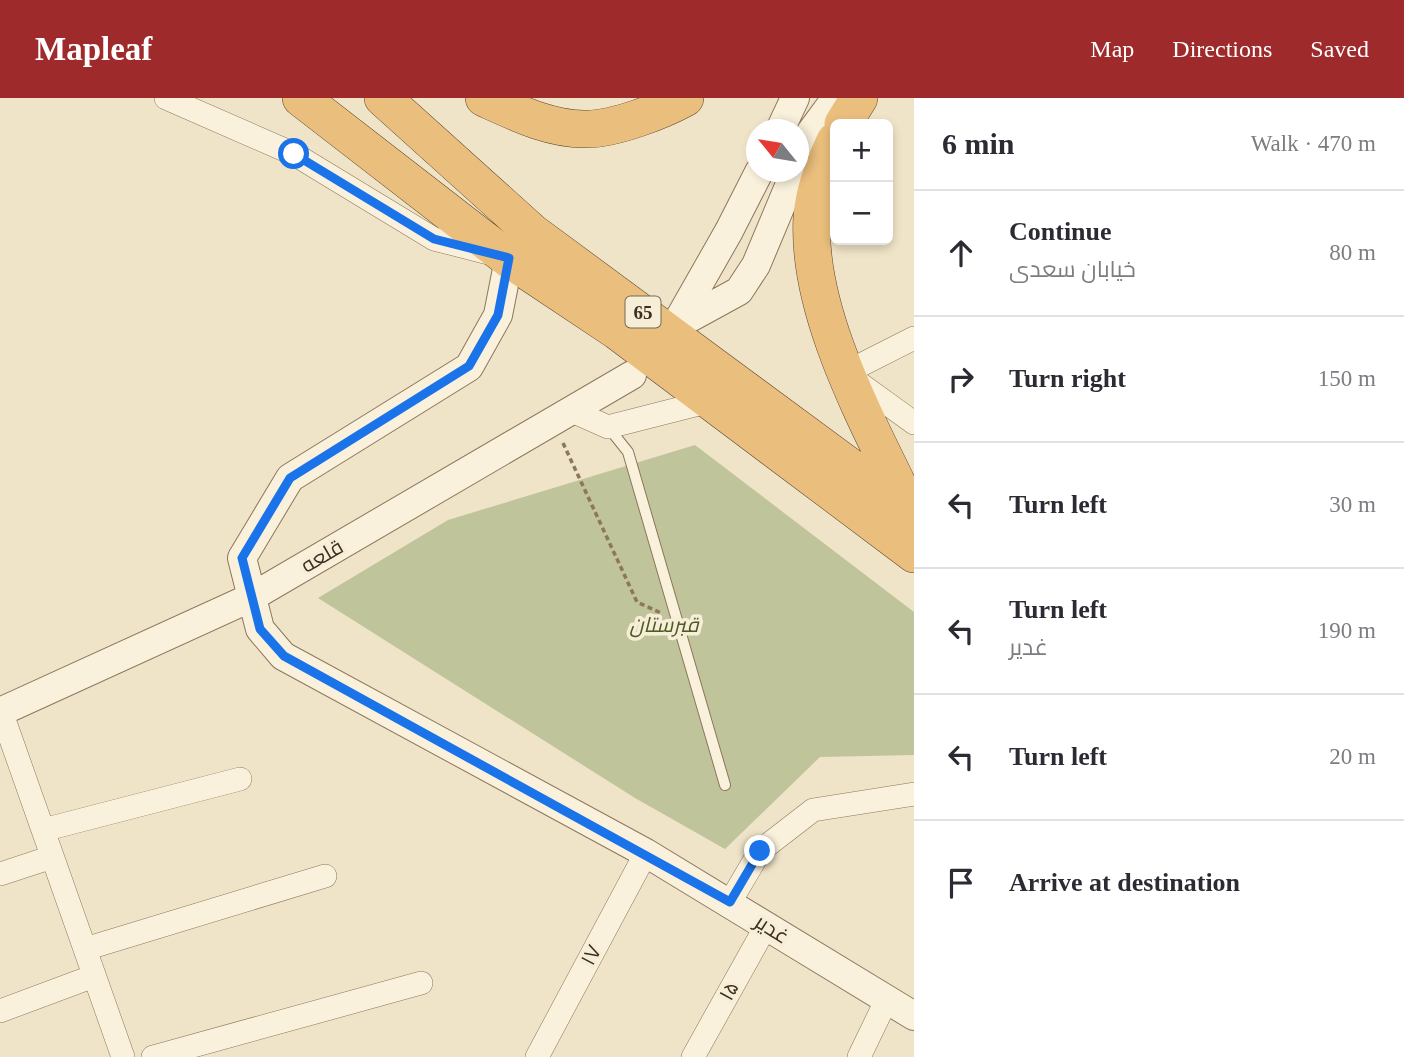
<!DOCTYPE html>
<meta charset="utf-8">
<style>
body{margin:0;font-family:"Times New Roman",Cairo,serif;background:#f2f2f3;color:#2b2b33}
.controls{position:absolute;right:21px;top:21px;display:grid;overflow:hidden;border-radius:10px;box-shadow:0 4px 10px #0003}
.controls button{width:63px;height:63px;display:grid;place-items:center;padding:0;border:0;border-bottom:2px solid #e1e1e2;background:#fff;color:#2b2b33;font:35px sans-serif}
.compass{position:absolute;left:746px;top:21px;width:63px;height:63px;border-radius:50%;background:#fff;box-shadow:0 4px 10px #0003;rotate:300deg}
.stop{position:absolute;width:21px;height:21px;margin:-16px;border:5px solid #1a73e8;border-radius:50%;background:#fff}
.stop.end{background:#1a73e8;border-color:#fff;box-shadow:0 2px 7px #0008}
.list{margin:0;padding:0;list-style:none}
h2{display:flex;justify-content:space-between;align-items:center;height:91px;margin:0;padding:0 28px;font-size:30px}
h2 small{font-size:23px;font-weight:400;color:#7c7c81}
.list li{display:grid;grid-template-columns:46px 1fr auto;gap:21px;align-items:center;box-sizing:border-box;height:126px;padding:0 28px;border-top:2px solid #e1e1e2}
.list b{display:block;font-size:26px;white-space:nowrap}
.list p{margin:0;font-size:23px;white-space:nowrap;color:#7c7c81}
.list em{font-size:23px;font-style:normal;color:#7c7c81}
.icon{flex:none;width:38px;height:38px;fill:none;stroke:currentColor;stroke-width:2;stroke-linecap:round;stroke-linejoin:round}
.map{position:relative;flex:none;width:914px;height:959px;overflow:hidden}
header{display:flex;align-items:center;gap:42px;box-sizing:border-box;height:98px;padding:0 35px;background:#9e2a2b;color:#fff}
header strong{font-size:33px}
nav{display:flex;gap:38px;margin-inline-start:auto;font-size:24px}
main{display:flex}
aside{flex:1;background:#fff}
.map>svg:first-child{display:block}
.cemetery{fill:#bfc49a}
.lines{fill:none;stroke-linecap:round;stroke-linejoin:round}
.service-casing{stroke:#8d765c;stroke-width:12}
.minor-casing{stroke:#8d765c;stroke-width:24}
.tertiary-casing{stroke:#8d765c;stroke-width:30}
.trunk-casing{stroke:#5b4430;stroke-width:38}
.path{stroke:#8d765c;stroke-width:3.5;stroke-dasharray:5 3.5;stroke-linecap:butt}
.service{stroke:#faf1dc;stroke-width:10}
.minor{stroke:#faf1dc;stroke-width:23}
.tertiary{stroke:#faf1dc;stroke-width:28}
.trunk{stroke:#eabe7c;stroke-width:37}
.route{stroke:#1a73e8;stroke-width:9}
.labels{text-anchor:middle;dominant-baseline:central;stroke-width:7;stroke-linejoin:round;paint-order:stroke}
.shield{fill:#f7eed8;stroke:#756857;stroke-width:2}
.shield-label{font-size:19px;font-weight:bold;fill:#3d2e20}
.street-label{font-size:21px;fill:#3d2e20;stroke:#f7eed8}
.park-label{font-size:21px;font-style:italic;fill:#4d5a26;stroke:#f7eed8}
</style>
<header>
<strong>Mapleaf</strong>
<nav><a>Map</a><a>Directions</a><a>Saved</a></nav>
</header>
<main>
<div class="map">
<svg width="914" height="959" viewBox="0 0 914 959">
<rect width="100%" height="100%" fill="#f0e4c8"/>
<!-- cemetery -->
<path class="cemetery" d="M695,347l219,167v143l-94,2 -95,92 -90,-51 -317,-200 130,-78z"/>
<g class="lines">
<!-- service casing -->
<g class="service-casing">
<path id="service" d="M608,329l20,25 97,333"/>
</g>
<!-- minor casing -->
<g class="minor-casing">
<path id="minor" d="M166,0l128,56 140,85 59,15
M914,240l-69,35 69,50
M572,313l36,16 102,-26
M1,613l122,346
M43,732l197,-51
M0,776l52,-17
M730,804l30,-51 53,-41 101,-16
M85,851l240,-73
M0,913l94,-35
M153,959l268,-74
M537,959l109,-204
M693,959l73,-131
M859,959l27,-56"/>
</g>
<!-- tertiary casing -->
<g class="tertiary-casing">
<path id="tertiary" d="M780,32l15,-32
M799,64l12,-30 25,-34
M509,161l-11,56 -29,52 -179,111 -48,80 18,71 23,27 363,197 268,163
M675,228l64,-35 17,-26 39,-93
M675,228l54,-95 30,-59
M0,614l250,-114 382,-223"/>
</g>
<!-- trunk casing -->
<g class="trunk-casing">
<path id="trunk" d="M301,0l208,161 108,72 297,223
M383,0l150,135 381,281
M484,0c31,14 67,32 103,31 28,0 74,-18 98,-31
M843,26l16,-26
M835,43c-11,23 -21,50 -23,76 -6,96 57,207 97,291"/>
</g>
<!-- path -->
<path class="path" d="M563,345l74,159 24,11"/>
<!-- service -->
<use href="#service" class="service"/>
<!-- minor -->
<use href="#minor" class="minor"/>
<!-- tertiary -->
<use href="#tertiary" class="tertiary"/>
<!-- trunk -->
<use href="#trunk" class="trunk"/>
</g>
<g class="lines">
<!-- route -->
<path class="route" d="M294,56l140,85 75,19 -11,57 -29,51 -179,112 -48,80 18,71 24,27 446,246 30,-51"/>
</g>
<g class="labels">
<!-- shield labels -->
<rect class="shield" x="625.5" y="198.5" width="35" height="31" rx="5"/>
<g class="shield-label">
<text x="643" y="214">65</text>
</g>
<!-- street labels -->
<g class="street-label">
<text transform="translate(322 458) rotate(-30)">قلعه</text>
<text transform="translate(772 831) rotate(33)">غدیر</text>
<text transform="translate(591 857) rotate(-62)">۱۷</text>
<text transform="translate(729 893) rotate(-61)">۱۵</text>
</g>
<!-- park labels -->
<g class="park-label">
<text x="664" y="527">قبرستان</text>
</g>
</g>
</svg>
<div class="controls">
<button>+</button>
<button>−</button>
</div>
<svg class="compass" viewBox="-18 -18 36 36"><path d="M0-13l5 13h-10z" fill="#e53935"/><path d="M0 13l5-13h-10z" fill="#7c7c81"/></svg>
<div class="stop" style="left:294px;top:56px"></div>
<div class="stop end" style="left:760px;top:753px"></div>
</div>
<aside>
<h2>6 min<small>Walk · 470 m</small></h2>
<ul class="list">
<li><svg class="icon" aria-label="ahead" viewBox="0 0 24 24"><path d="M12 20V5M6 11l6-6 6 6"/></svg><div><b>Continue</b><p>خیابان سعدی</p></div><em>80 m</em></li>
<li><svg class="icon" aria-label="right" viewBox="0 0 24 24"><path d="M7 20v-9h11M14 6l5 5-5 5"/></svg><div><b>Turn right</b></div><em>150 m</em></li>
<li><svg class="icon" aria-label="left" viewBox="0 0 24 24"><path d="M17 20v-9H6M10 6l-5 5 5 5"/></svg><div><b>Turn left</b></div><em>30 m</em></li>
<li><svg class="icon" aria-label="left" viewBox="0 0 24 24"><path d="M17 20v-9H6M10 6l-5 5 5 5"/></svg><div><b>Turn left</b><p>غدیر</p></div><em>190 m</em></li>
<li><svg class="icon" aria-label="left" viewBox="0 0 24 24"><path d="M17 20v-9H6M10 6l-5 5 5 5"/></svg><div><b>Turn left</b></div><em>20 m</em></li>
<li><svg class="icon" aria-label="arrive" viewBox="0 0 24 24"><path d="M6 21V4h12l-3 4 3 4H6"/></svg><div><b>Arrive at destination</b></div></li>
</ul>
</aside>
</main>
